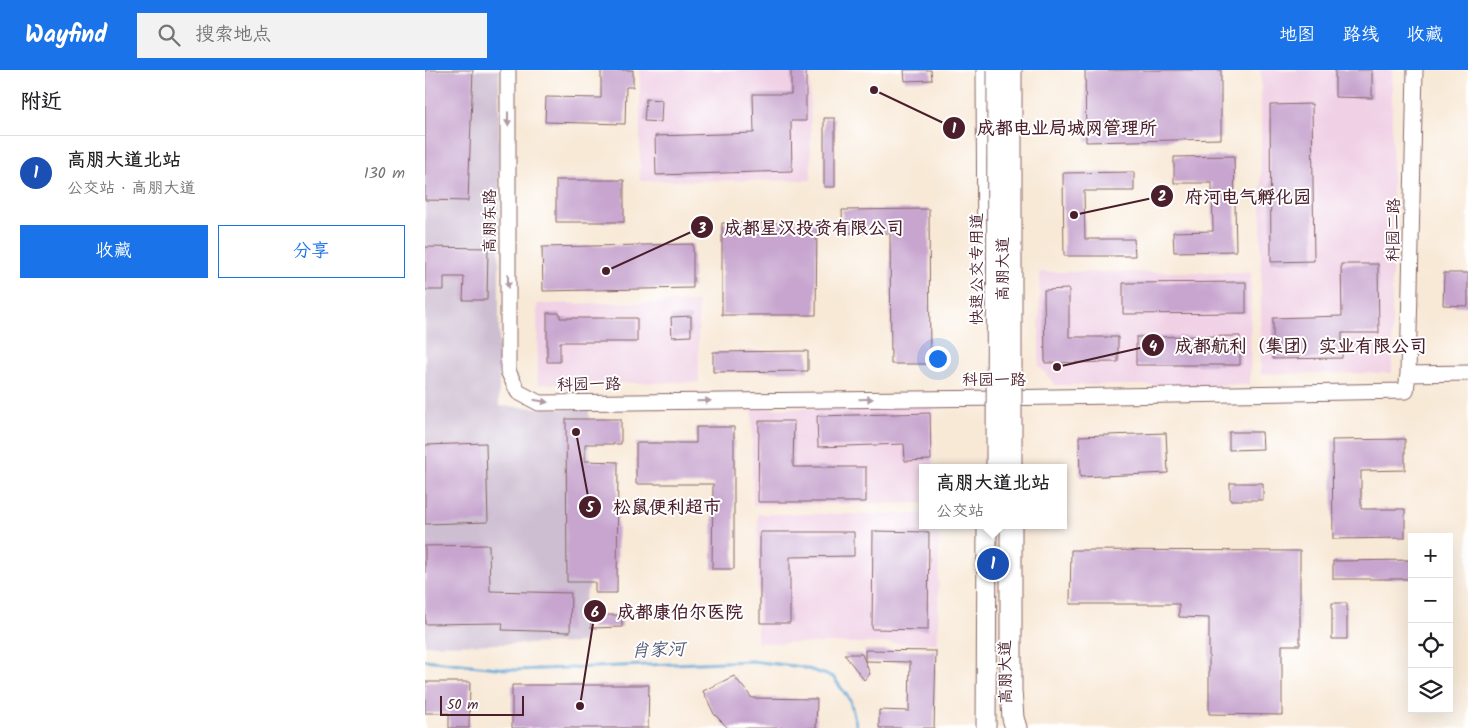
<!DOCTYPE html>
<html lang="zh">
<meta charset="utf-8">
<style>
body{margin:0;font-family:Kalam,"LXGW WenKai TC",sans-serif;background:#f2f2f2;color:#202124}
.controls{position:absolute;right:15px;bottom:15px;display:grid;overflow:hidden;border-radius:0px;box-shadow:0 5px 20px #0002}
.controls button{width:45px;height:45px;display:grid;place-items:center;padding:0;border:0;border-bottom:1px solid #e0e0e0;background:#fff;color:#202124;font:25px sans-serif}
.scale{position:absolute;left:15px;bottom:12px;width:84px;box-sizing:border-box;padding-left:5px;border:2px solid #4a1f2b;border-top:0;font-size:14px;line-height:18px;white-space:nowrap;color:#4a1f2b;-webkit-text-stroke:4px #fff;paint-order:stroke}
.you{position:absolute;left:512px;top:288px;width:18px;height:18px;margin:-12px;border:4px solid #fff;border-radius:50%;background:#1a73e8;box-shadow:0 0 0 8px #1a73e833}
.badge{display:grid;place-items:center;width:32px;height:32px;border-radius:50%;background:#1a73e8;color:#fff;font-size:16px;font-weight:700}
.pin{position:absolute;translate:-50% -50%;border:2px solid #fff;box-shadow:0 1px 5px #0006}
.popup{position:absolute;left:494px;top:394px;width:148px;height:65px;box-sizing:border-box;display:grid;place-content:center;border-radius:0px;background:#fff;filter:drop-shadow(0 1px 4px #0005);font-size:16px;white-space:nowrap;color:#757577}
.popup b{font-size:19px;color:#202124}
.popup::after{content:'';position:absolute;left:50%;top:100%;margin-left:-10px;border:10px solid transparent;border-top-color:#fff}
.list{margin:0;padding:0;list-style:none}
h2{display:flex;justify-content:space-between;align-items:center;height:65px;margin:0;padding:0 20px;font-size:21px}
h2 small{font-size:16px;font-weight:400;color:#757577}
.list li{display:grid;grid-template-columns:32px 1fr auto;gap:15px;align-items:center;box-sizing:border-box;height:75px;padding:0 20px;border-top:1px solid #e0e0e0}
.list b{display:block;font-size:19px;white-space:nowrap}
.list p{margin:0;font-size:16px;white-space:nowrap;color:#757577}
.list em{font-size:16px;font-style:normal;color:#757577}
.actions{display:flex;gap:10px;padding:15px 20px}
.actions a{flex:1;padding:11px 0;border:1px solid #1a73e8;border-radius:0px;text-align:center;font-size:18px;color:#1a73e8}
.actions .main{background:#1a73e8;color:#fff}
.icon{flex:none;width:28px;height:28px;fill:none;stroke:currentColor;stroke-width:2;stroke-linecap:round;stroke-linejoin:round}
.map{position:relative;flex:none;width:1043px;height:658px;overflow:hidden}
header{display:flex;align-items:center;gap:30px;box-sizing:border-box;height:70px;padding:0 25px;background:#1a73e8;color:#fff}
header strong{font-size:24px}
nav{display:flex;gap:28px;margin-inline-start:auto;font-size:18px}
.search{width:350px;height:45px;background:#f2f2f2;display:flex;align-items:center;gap:12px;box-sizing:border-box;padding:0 18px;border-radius:0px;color:#757577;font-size:19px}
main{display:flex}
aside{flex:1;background:#fff}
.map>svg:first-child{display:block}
.built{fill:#f0d0e5}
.industrial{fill:#cebed2}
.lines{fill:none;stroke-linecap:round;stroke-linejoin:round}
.stream{stroke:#5ea5d4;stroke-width:3}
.building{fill:#c7a5cf}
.minor-casing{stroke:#876667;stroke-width:17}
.major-casing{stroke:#876667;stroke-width:21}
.highway-casing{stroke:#876667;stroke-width:23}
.minor{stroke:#fff;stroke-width:15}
.major{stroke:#fff;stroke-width:19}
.highway{stroke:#fff;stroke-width:21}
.minor-bridge-casing{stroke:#876667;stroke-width:17;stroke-linecap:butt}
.highway-bridge-casing{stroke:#876667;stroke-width:23;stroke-linecap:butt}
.minor-bridge{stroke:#fff;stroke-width:15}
.highway-bridge{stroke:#fff;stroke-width:21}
.oneway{fill:#ae9aa0}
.labels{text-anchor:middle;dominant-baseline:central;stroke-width:4;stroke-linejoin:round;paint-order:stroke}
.street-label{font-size:16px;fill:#4a1f2b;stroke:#fff}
.water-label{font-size:18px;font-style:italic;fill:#535b77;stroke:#fff}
.leader{fill:none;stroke:#4a1f2b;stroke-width:2}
.callout-dot{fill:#4a1f2b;stroke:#fff;stroke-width:2}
.mark-label{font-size:15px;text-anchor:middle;font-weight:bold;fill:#fff}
.callout-label{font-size:18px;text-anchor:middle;font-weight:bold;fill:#4a1f2b;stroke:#fff;stroke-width:4;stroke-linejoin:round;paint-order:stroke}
</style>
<header>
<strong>Wayfind</strong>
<div class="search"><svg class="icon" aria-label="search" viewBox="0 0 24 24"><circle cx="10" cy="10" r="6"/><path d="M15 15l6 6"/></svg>搜索地点</div>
<nav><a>地图</a><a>路线</a><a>收藏</a></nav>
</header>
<main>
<aside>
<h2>附近<small></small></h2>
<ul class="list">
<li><span class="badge" style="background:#1a4fb4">1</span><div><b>高朋大道北站</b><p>公交站 · 高朋大道</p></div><em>130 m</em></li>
</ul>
<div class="actions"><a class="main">收藏</a><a>分享</a></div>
</aside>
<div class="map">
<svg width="1043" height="658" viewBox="0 0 1043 658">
<rect width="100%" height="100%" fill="#fff"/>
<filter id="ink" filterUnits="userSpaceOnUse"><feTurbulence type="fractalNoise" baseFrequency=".02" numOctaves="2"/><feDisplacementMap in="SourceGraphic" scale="10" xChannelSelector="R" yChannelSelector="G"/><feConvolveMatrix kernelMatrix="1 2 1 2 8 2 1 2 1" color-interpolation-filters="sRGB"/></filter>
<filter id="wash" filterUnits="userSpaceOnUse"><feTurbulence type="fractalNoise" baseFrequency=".0096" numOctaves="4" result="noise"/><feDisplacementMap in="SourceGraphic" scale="20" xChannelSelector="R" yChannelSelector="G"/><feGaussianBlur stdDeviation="1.12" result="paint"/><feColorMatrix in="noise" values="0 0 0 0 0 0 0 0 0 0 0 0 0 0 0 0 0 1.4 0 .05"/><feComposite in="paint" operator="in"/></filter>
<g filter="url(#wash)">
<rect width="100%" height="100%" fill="#f8e9d7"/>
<!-- built -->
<path class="built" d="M215,0h170l1,110 -171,1z
M836,0h131v303l-131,1z
M615,202h211l-1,113h-195l-16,-19z
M273,232l1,80 -161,2 -1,-80z
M508,337v61h-10v35l-170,2 -1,-96z
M333,444h165v11h16l-1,118h-181z"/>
<!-- industrial -->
<path class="industrial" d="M0,0h74v336l90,4 1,175 -5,11v47l-160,2z"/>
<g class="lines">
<!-- stream -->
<path class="stream" d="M0,590l90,10 236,-9 51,6 31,10 17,23 7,28"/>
</g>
<g id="blocks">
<!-- building -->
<path class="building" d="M0,0h48l-5,131 -43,-1z
M176,0h32v17h-7l-1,37 -80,-2 1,-25 55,1z
M366,0h15v51h-15l1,50 -136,4 -1,-39 99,-3 -1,-39h38z
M479,0h27l1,10 -27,1z
M660,0h136v69l-135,3z
M910,0h37v28l-37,-1z
M221,29l16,1 -1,22 -17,-1z
M887,34l2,157 -43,1 -1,-157z
M399,48h11v69h-11z
M809,86l2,95 -62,1 -1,-20 40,-1 -1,-48h-38v-26z
M709,102v19h-50l1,48h49l1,17h-71l-1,-83z
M131,110h68v42h-68z
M504,139l1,155h-39l-1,-131h-47l-1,-23z
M297,153h95l-1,92h-94z
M268,174v44l-150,3 -1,-44z
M0,177l63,1 -1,52h-24l1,-23h-20v13h-19z
M916,194h37l1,69h-37v25l-69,1v-41l69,-2z
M1019,203h24v33l-25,-1z
M821,212v31l-123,1v-31z
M644,219v48h49v25l-73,1 -1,-73z
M122,243h13v5h77v24h-77v20h-13z
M266,246v20l-19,1 -1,-20z
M815,266v29h-104v-28z
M383,281v20l-95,1v-20z
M505,343l1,47 -26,1 -1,-17 -86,3 -1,-31z
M141,349h55v25h-36v17l33,1 -1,131h-22v-11h-28z
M334,351h35l-1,46h73v35h-108z
M271,357h38v142h-22l1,-85h-77v-41h60z
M804,362h33l1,17 -34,1z
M741,363l2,40 -88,4 -1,-41z
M980,369v31l-44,1v38h44v29l-72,1 -1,-99z
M61,373l2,79 -63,2v-79z
M805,413h33v17h-33z
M448,461l56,1 -1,98 -56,-1z
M335,462h94v24l-64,1v66h-30z
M64,475l1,46 81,2 -1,39 -68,-2 1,-7 -78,1v-78z
M646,480l229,1v94h-18v70l-73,-1v-96l-30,-1v-13h-109z
M987,490v19h-79v-18z
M907,533h15v36h-15z
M166,545h31v12l-31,1z
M440,580l71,1 -2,77h-55v-18l30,1 1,-49 -45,-1z
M419,584h18l8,20 -6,6z
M309,606l18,22 65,1 -1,29h-88l-14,-14 -11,-23z
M0,612h45l-1,46h-20v-15h-24z
M87,615h137l-1,43h-136z"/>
</g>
</g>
<g filter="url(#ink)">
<use href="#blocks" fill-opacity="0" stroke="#876667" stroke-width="1"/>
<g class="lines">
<!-- minor casing -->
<g class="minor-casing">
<path id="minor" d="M83,0v301l10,21 21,11 463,-5 404,-7 2,-17 7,-304
M983,304l60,-1"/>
</g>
<!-- major casing -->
<g class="major-casing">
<path id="major" d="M561,0l1,204
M561,658l1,-203"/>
</g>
<!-- highway casing -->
<g class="highway-casing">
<path id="highway" d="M586,455v165l2,28 3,10"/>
</g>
<!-- minor -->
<use href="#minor" class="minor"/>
<!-- major -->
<use href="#major" class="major"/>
<!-- highway -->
<use href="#highway" class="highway"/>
<!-- minor-bridge casing -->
<g class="minor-bridge-casing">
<path id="minor-bridge" d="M569,398l1,-398"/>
</g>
<!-- highway-bridge casing -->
<g class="highway-bridge-casing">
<path id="highway-bridge" d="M586,398v-398"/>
</g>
<!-- minor-bridge -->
<use href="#minor-bridge" class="minor-bridge"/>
<!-- highway-bridge -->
<use href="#highway-bridge" class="highway-bridge"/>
</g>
<!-- one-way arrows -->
<defs><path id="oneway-solid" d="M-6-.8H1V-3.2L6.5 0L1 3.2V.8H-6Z" transform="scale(1.25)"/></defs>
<g class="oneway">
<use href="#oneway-solid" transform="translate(83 49) rotate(90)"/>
<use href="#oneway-solid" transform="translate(83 211) rotate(90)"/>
<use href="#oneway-solid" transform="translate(441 329) rotate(-1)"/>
<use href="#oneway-solid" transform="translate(116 331) rotate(10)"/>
<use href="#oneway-solid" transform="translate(279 331) rotate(-1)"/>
</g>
</g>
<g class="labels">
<!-- street labels -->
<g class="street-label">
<text transform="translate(65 151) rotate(-90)">高朋东路</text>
<text transform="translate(969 160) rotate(-89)">科园二路</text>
<text transform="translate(552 199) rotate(-90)">快速公交专用道</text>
<text transform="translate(578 199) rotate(-90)">高朋大道</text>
<text x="569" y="310">科园一路</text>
<text transform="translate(164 315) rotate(-1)">科园一路</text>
<text transform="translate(581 602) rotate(-91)">高朋大道</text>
</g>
<!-- water labels -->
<g class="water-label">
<text transform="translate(233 581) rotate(-2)">肖家河</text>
</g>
</g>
<!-- callouts -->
<path class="leader" d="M449 20L529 58M649 145L737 126M181 201L277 157M632 297L728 275M151 362L165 437M155 636L170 541"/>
<g class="callout-dot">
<circle cx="449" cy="20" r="5"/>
<circle cx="649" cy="145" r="5"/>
<circle cx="181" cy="201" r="5"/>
<circle cx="632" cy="297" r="5"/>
<circle cx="151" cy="362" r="5"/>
<circle cx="155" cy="636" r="5"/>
<circle cx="529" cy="58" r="12"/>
<circle cx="737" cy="126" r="12"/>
<circle cx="277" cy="157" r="12"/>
<circle cx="728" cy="275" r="12"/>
<circle cx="165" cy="437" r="12"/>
<circle cx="170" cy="541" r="12"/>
</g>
<g class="mark-label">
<text x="529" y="63">1</text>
<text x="737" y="131">2</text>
<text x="277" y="163">3</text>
<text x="728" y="281">4</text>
<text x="165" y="442">5</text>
<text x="170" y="547">6</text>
</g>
<g class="callout-label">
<text x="642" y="64">成都电业局城网管理所</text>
<text x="823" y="133">府河电气孵化园</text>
<text x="389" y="164">成都星汉投资有限公司</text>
<text x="876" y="282">成都航利（集团）实业有限公司</text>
<text x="242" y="443">松鼠便利超市</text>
<text x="255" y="548">成都康伯尔医院</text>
</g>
</svg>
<div class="controls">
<button>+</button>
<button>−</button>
<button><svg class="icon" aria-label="locate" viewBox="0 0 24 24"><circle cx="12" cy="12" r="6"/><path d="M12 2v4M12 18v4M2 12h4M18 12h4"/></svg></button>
<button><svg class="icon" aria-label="layers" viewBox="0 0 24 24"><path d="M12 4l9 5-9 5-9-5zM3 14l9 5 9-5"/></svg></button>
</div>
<div class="scale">50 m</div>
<div class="you"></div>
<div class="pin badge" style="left:568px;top:494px;background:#1a4fb4">1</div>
<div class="popup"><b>高朋大道北站</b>公交站</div>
</div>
</main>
